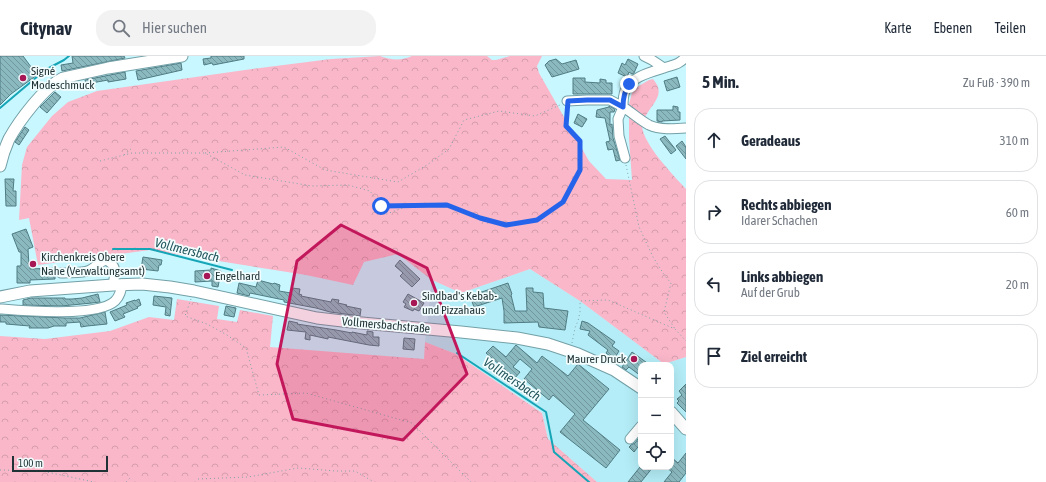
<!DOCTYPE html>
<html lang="de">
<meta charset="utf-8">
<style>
body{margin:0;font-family:"Asap Condensed",sans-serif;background:#f2f2f3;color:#1f2937}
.controls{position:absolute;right:12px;bottom:12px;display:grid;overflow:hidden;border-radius:8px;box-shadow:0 4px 16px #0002}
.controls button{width:36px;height:36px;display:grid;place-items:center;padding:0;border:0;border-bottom:1px solid #e0e1e3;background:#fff;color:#1f2937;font:20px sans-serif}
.scale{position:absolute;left:12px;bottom:10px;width:96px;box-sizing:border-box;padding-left:4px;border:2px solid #1f3235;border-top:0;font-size:11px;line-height:14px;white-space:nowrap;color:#1f3235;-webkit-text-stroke:3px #f4fdfe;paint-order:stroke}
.stop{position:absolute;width:12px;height:12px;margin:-9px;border:3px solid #2563eb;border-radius:50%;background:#fff}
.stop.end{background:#2563eb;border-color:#fff;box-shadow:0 1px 4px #0008}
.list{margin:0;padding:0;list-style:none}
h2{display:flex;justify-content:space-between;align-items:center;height:52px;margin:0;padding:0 16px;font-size:17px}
h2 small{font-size:13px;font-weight:400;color:#747a83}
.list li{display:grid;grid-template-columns:26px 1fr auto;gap:12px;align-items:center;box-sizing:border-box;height:64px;margin:0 8px 8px;padding:0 8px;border:1px solid #e0e1e3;border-radius:16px}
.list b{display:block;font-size:15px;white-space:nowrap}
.list p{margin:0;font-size:13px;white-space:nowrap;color:#747a83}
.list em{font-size:13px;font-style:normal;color:#747a83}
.icon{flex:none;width:22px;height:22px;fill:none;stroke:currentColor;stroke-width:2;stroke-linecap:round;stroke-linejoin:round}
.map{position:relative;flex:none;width:686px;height:426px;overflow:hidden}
header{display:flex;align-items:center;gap:24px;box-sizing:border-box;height:56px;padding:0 20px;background:#fff;border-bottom:1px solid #e0e1e3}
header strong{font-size:19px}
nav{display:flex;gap:22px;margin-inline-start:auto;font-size:14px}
.search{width:280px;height:36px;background:#f2f2f3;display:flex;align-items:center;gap:10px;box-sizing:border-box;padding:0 14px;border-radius:16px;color:#747a83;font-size:15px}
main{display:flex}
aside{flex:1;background:#fff}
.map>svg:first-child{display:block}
.built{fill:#b4edf7;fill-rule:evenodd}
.forest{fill:url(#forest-crowns)}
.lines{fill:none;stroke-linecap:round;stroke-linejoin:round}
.stream{stroke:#16a5b6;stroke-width:2}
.building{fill:url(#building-back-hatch);stroke:#507c83}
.minor-casing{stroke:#73a0a7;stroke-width:11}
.major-casing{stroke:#73a0a7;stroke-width:13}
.path{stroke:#81a4aa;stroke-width:1;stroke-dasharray:1 3;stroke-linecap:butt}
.minor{stroke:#fff;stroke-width:9}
.major{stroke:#fff;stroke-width:11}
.route{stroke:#2563eb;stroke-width:5}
.marked{fill:#c2185b;fill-opacity:0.2;stroke:#c2185b;stroke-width:3;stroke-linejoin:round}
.poi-dot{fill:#a71756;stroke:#f4fdfe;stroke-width:1.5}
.labels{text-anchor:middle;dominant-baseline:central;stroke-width:3.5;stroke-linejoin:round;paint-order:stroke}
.poi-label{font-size:12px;fill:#1f3235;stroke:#f4fdfe;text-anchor:start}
.street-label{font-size:12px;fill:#1f3235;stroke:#f4fdfe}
.water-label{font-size:13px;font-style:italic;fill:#22565d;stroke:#f4fdfe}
</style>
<header>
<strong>Citynav</strong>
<div class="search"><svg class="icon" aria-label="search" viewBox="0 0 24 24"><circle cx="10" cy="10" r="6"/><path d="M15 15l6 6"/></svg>Hier suchen</div>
<nav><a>Karte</a><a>Ebenen</a><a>Teilen</a></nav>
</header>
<main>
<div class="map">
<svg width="686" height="426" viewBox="0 0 686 426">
<defs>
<pattern id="forest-crowns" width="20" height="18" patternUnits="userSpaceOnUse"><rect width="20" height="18" fill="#f9b7c9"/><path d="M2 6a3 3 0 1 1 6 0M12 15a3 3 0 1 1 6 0" fill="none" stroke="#d59ead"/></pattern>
<pattern id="building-back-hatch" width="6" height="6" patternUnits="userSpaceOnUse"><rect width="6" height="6" fill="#8bb9c0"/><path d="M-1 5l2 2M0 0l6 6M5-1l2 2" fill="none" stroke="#71979d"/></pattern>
</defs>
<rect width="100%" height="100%" fill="#c8f7ff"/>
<!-- built -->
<path class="built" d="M530,213l50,32 84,63 22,-7v125h-89l-49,-43 -6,-27 -86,-58 -31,-12 7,-62 29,13zM641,309h30v102h-30z"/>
<!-- forest -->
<path class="forest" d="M380,0c11,4 21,5 32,0h75l5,4h4l14,-4h32l-5,10 2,7 50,88 17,18 26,1 -3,-41v-35l3,-11 5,-6 12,-7 4,-1c15,17 -4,26 -9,41 -1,1 -2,4 -2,6 1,18 32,50 44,63v168l-22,7 -84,-63 -50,-32 -69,24 -29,-13 -34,-26 -34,8 -11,23 -47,-10 -156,-25 -112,15 -9,-47 -10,2 3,-55 5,-18 25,-31 16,-14 29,-11 148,-21 86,-11z
M177,243l42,7 -2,13 20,3 3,-12 33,6 -3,31 154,12 1,-17 31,12 86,59 6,26 49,43h-597v-146l45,3 65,-8 39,-14 25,3z"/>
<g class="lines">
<!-- stream -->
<path class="stream" d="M0,52l45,-38 19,-10 5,-4
M113,193h37l82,21
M457,297l89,59 8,40 35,30"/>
</g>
<!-- building -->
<path class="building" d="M0,0h23l14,19 -26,19 -11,11z
M72,0h52l1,2 -63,13 -1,-6 12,-2z
M211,0h33v3l-31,6 -1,-2 -8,2 -1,-6 8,-1z
M556,3l6,5 14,-4 3,9 -27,8 -7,-12 4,-4z
M628,3l10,5 -4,9 -2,1 -3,-2 -2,5 -9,-4 4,-10 3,2z
M181,7l1,7 -44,10 -2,-9z
M125,16l1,7 -18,3v-2l-22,4 -1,-4z
M677,21l3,10 -13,4 -3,-10z
M573,22h12v4l15,1v-4l6,1v3h6v11h-39z
M55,36l6,5 -14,16 -7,-6z
M609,50l6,3 -1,3h-4v13l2,-1 1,14 7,22 -4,1 -3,-12 -5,1 -2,-8 4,-1 -5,-23 -9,-1 1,-7 12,-3z
M673,50l5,1v5h2v8l-18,1v1l-5,-1v-11h16z
M578,58l9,5 -5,8 -8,-4z
M25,71l4,3 -10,15 -4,-3z
M665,80l11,14 -5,4 -11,-15z
M682,85l4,6v12l-10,-13z
M5,123h9l-1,12h3v15h-10z
M26,173l7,18 -5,2 1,17h1v3l25,-1v11l-25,1v3h-13v-17h4v-14h-2l-7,-18z
M143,201l19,3 -1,5h-2l-1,6 -17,-2z
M400,204l20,19 -8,8 -12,-11 3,-3 -8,-7z
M211,212l10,3 -3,16 -6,-1v-5l-17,1v-11l16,-1z
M258,224l15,4 1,-1 6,2 -1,6 12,2 1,-5 8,1 -1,5 3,1 -1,1 30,6 1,-3 7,1 -1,3 9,2 -1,1 15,3 -1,7 -30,-4 -14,-4 -32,-6v-2l-34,-7 -1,3 -12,-3 2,-10 17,4z
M508,227l4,11 -1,1 4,16h12l-1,-23h7v4l10,1 1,15 24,3 -3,19 -26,-3 -1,-5 -34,1v-12l-2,-13 -28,9 -4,-11z
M98,238l2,8 -8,1 -31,3 -38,-1v-5l8,-2h34v1h7l10,-1z
M408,238l16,9 -5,8 -5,-2 -1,2 -9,-4 2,-3 -3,-2z
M154,240l18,2 -2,18 -5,-1 1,-8 -13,-2z
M139,243l2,6 -4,2 1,1 -15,6 2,3 -10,4 -5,-9 17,-7 -1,-2 9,-3v1z
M226,250l10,2 -2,9 -10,-2z
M105,256l2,12 -20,2 -6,1 -1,-5 -14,1v3h-12l-6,2h-19l1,-2 -24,-2v-2h-6v-7l66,3h14z
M289,265l9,2 -1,1 39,6 16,3v-1l15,3v-4l6,1v5h6v9l-10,-1 -41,-8v2l-18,-4v5l-5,-1 1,-7 -19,-2z
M582,265l6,2 27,19 -3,4 7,5 -5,8 -8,-6 2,-3 -20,-15 2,-4 -10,-2z
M404,282l11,1 -1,11 -11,-1z
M516,289l21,18 5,-7 26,20 10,-12 31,25 -26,31 37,30 -14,18 -46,-36 15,-18 -22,-19 -4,5 -25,-21 8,-10 -12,-10 -7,8 7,5 -5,6 -29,-25 7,-7 13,11z
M632,296l18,13h-9v11l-12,-9 -3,3 -4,-3z
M686,328v28l-9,-9 2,-2 -2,-2 5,-4 -3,-4z
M641,379v8l-7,9 -5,-5 2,-2 4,-2z
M686,397v20l-7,9h-15l8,-10 -6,-5h5v-10l7,6z
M640,411h13l-12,15h-13z"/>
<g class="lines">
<!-- minor casing -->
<g class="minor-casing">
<path id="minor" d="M644,0l8,4 12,8
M686,0c-5,8 -13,9 -22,12 -13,4 -34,9 -39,23 -2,5 -2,10 -2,16 8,5 17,13 26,18 11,5 25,4 37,3
M567,45l20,-1h23l13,7 -5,12 1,17 6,22
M61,217c9,-1 21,1 29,-3 6,-3 9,-8 16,-10 12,6 9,13 7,25
M1,253c25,2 97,8 114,-8 5,-5 6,-10 7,-17
M630,383l11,-13"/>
</g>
<!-- major casing -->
<g class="major-casing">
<path id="major" d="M0,110c2,-9 5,-18 9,-27 10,-18 35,-52 54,-61l45,-10 74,-12
M0,241l30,-6 83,-6 29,-1 28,3 24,4 123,27 34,4 110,10 56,6 31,6 30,10 36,16 27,18
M671,356l15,17"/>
</g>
<!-- path -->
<path class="path" d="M205,97l79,-6 41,23 73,12 29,-17 22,-16 15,-29 35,-9 36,5 25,-11
M124,99l8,-7
M100,105l32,-8h73l40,22 67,11 36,-1 22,6 11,15 66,-1 33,13 26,7 31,-5 26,-18 17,-32v-29l-14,-15 1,-18
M626,109l13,62 14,30 12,19 6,7 -7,29 11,17
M381,150l3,9 24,-9
M191,243l-6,17 22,8 20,11 19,13 13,47 47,-2 106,30 59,59
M572,287l3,-15 3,-7 2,-9v-11l28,-1 67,29 11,12
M0,414l42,1 52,11
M198,423l50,-2 50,-9 38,3h19l19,11
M126,426l5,-5"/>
<!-- minor -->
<use href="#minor" class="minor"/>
<!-- major -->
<use href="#major" class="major"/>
</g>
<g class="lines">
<!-- route -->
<path class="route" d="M381,150l66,-1 33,13 26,7 31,-5 26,-18 17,-32v-29l-14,-15 2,-25 19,-1h23l13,7c0,-9 1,-15 6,-23"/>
</g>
<!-- marked area -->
<path class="marked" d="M341,169l86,43 40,106 -64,66 -110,-21 -16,-55 20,-103z"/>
<!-- markers -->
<g class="poi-dot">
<circle cx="23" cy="22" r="4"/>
<circle cx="33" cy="208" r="4"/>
<circle cx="207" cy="220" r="4"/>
<circle cx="414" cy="247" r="4"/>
<circle cx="634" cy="303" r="4"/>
</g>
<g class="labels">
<!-- poi labels -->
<g class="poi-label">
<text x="31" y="15">Signé<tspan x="31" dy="14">Modeschmuck</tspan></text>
<text x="41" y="201">Kirchenkreis Obere<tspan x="41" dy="14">Nahe (Verwaltungsamt)</tspan></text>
<text x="215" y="220">Engelhard</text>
<text x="422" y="240">Sindbad's Kebab-<tspan x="422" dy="14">und Pizzahaus</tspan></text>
<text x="626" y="303" text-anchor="end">Maurer Druck</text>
</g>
<!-- street labels -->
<g class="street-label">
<text transform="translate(386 269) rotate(5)">Vollmersbachstraße</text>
</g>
<!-- water labels -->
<g class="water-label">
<text transform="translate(187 194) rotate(14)">Vollmersbach</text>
<text transform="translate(512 323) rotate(34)">Vollmersbach</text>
</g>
</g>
</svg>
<div class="controls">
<button>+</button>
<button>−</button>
<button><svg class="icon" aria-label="locate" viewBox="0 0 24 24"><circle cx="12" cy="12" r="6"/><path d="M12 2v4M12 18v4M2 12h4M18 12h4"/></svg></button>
</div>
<div class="scale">100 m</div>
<div class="stop" style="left:381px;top:150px"></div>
<div class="stop end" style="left:629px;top:28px"></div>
</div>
<aside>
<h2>5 Min.<small>Zu Fuß · 390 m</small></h2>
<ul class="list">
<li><svg class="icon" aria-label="ahead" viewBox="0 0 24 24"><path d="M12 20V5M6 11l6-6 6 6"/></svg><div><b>Geradeaus</b></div><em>310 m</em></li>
<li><svg class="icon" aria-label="right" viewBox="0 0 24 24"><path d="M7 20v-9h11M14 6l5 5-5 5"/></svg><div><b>Rechts abbiegen</b><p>Idarer Schachen</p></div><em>60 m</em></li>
<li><svg class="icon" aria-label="left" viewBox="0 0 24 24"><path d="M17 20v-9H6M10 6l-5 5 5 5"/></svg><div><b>Links abbiegen</b><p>Auf der Grub</p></div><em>20 m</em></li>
<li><svg class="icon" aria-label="arrive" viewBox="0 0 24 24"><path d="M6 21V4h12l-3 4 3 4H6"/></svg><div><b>Ziel erreicht</b></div></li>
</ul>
</aside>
</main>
